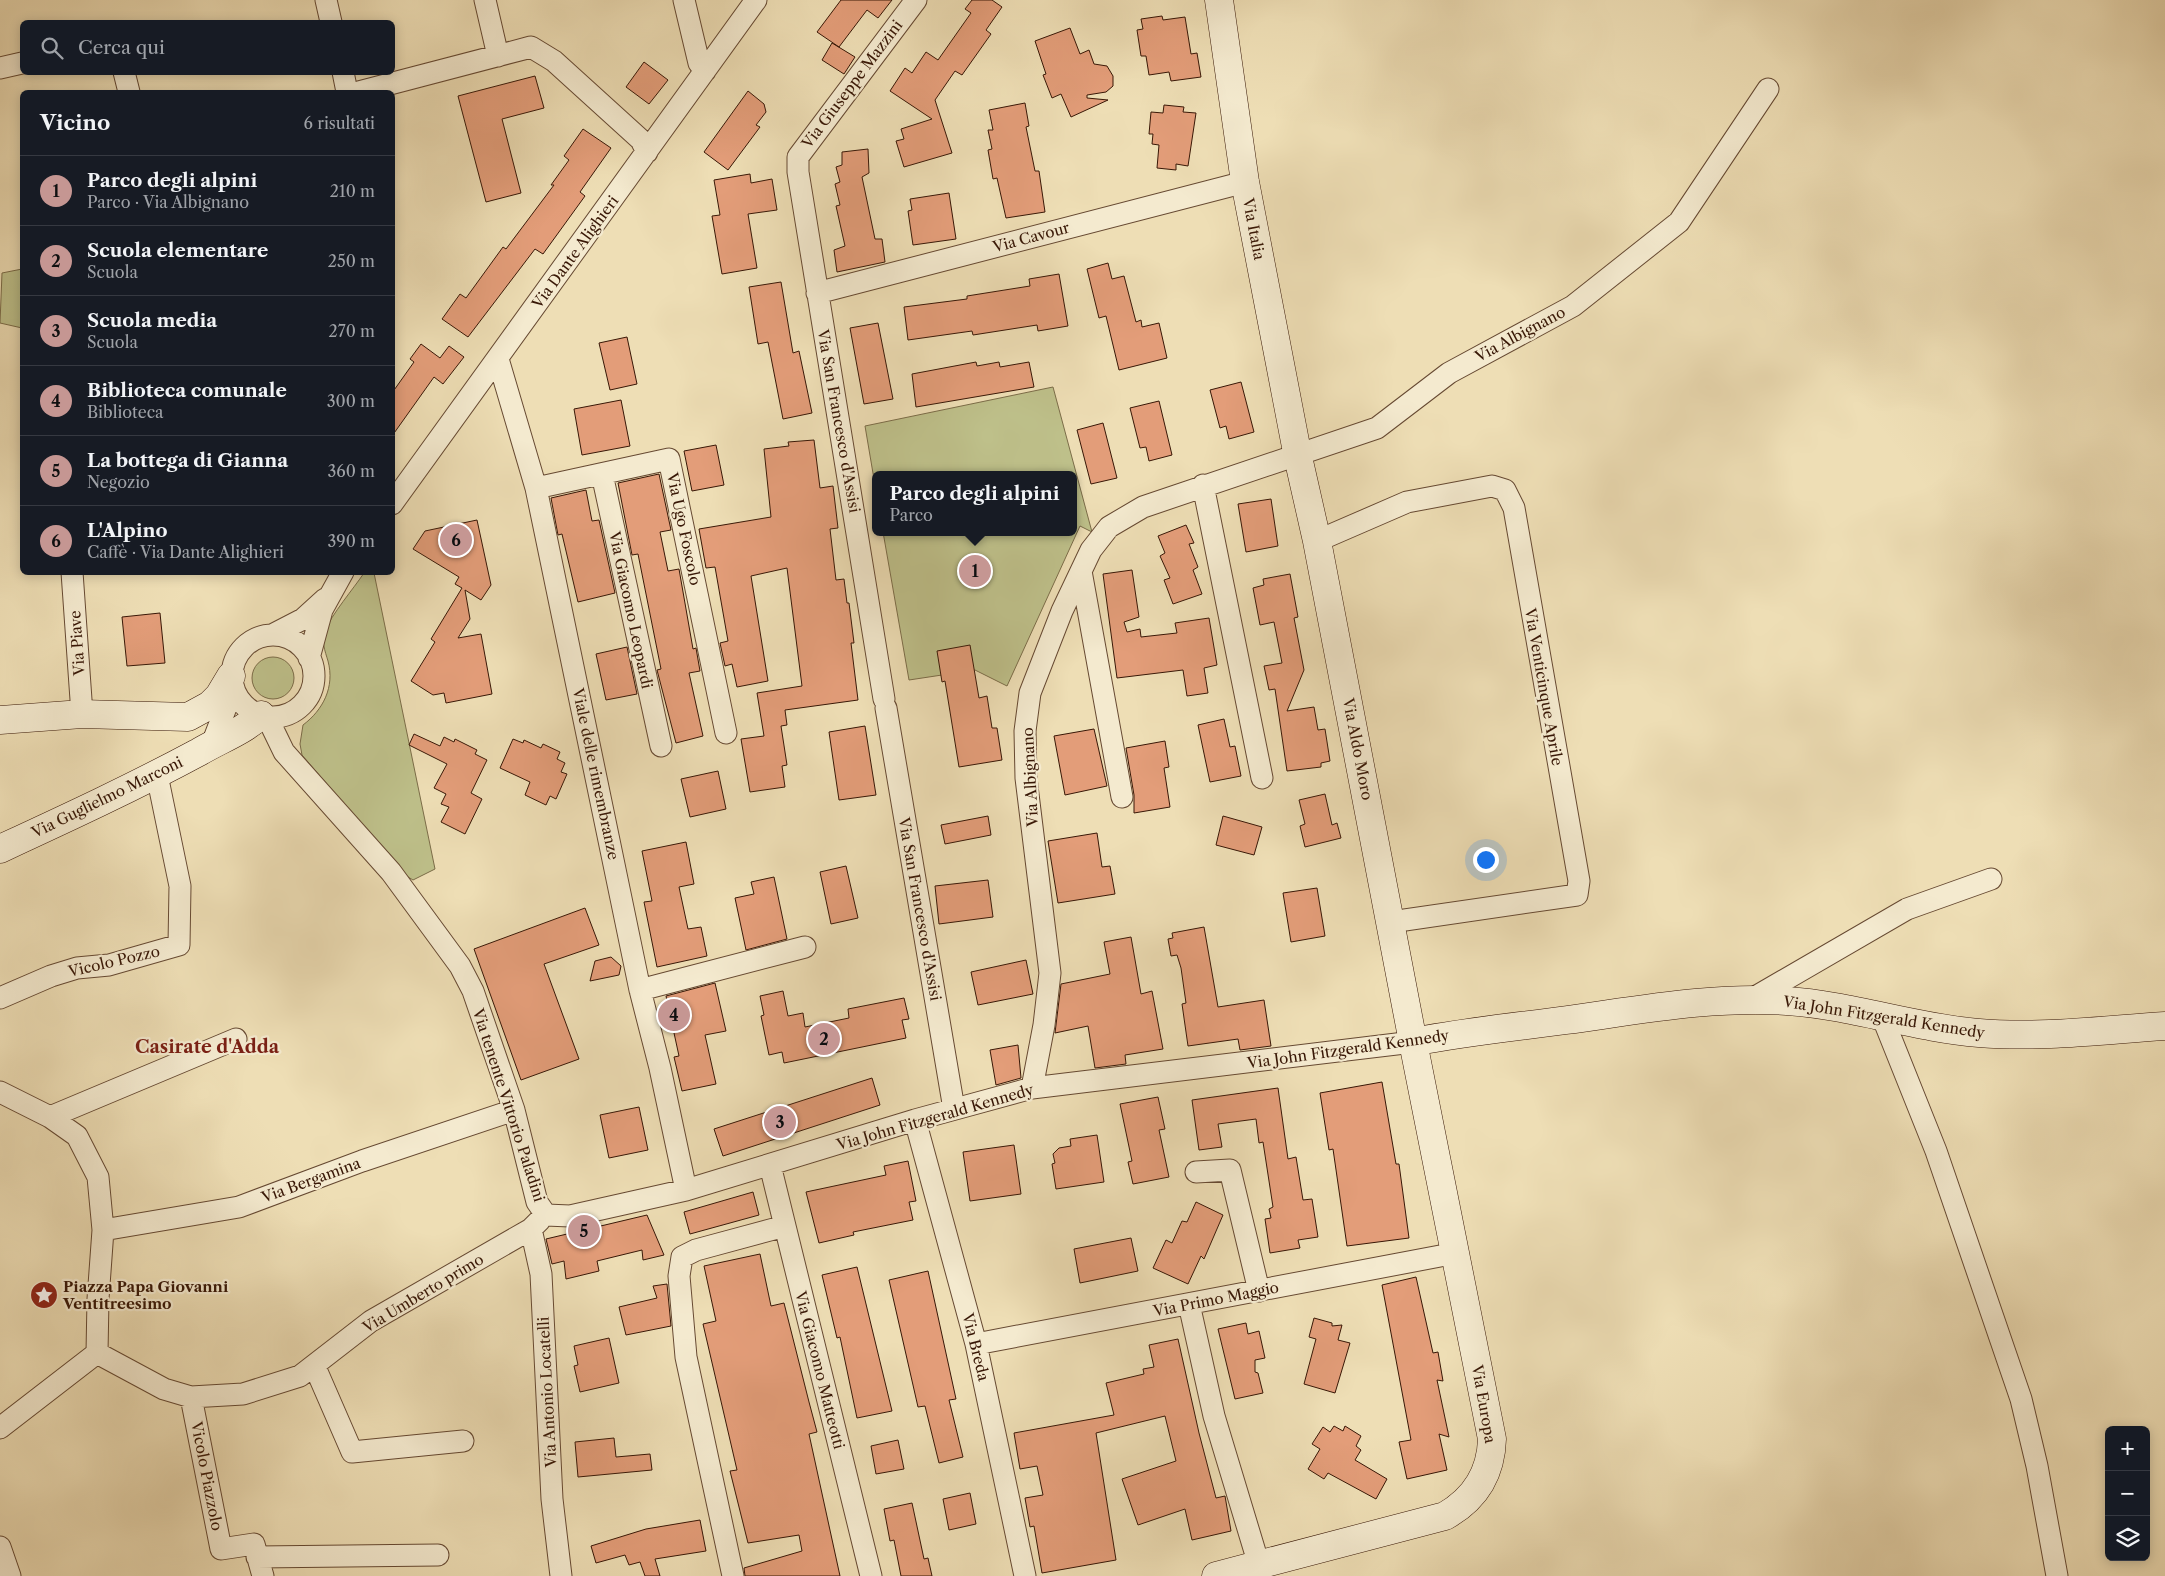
<!DOCTYPE html>
<html lang="it">
<meta charset="utf-8">
<style>
body{margin:0;font-family:"Libre Caslon Text",serif;background:#20242c;color:#f1f3f6}
.controls{position:absolute;right:15px;bottom:15px;display:grid;overflow:hidden;border-radius:8px;box-shadow:0 2px 12px #0003}
.controls button{width:45px;height:45px;display:grid;place-items:center;padding:0;border:0;border-bottom:1px solid #363941;background:#171b24;color:#f1f3f6;font:25px sans-serif}
.you{position:absolute;left:1485px;top:859px;width:18px;height:18px;margin:-12px;border:4px solid #fff;border-radius:50%;background:#1a73e8;box-shadow:0 0 0 8px #1a73e833}
.badge{display:grid;place-items:center;width:32px;height:32px;border-radius:50%;background:#c59692;color:#111;font-size:16px;font-weight:700}
.pin{position:absolute;translate:-50% -50%;border:2px solid #fff;box-shadow:0 1px 5px #0006}
.popup{position:absolute;left:872px;top:471px;width:205px;height:65px;box-sizing:border-box;display:grid;place-content:center;border-radius:8px;background:#171b24;filter:drop-shadow(0 1px 4px #0005);font-size:16px;white-space:nowrap;color:#9ea1a6}
.popup b{font-size:19px;color:#f1f3f6}
.popup::after{content:'';position:absolute;left:50%;top:100%;margin-left:-10px;border:10px solid transparent;border-top-color:#171b24}
.list{margin:0;padding:0;list-style:none}
h2{display:flex;justify-content:space-between;align-items:center;height:65px;margin:0;padding:0 20px;font-size:21px}
h2 small{font-size:16px;font-weight:400;color:#9ea1a6}
.list li{display:grid;grid-template-columns:32px 1fr auto;gap:15px;align-items:center;box-sizing:border-box;height:70px;padding:0 20px;border-top:1px solid #363941}
.list b{display:block;font-size:19px;white-space:nowrap}
.list p{margin:0;font-size:16px;white-space:nowrap;color:#9ea1a6}
.list em{font-size:16px;font-style:normal;color:#9ea1a6}
.icon{flex:none;width:28px;height:28px;fill:none;stroke:currentColor;stroke-width:2;stroke-linecap:round;stroke-linejoin:round}
.map{position:relative;flex:none;width:2165px;height:1576px;overflow:hidden}
.search{position:absolute;background:#171b24;box-shadow:0 2px 12px #0003;left:20px;top:20px;width:375px;height:55px;display:flex;align-items:center;gap:12px;box-sizing:border-box;padding:0 18px;border-radius:8px;color:#9ea1a6;font-size:19px}
.panel{position:absolute;background:#171b24;box-shadow:0 2px 12px #0003;left:20px;top:90px;width:375px;height:485px;border-radius:8px}
.map>svg:first-child{display:block}
.green{fill:#bec08a;stroke:#7b6c48}
.building{fill:#e39d79;stroke:#381706}
.lines{fill:none;stroke-linecap:round;stroke-linejoin:round}
.street-casing{stroke:#664932;stroke-width:23}
.secondary-casing{stroke:#381706;stroke-width:29}
.street{stroke:#f4eacf;stroke-width:21}
.secondary{stroke:#f4eacf;stroke-width:28}
.labels{text-anchor:middle;dominant-baseline:central;stroke-width:4.5;stroke-linejoin:round;paint-order:stroke}
.street-label{font-size:15px;fill:#381706;stroke:#f4eacf}
.poi-label{font-size:15px;font-weight:bold;fill:#381706;stroke:#f4eacf;text-anchor:start}
.quarter-label{font-size:18px;font-weight:bold;fill:#7a1f14;stroke:#f4eacf}
</style>
<div class="map">
<svg width="2165" height="1576" viewBox="0 0 2165 1576">
<rect width="100%" height="100%" fill="#eedeb5"/>
<filter id="stains"><feTurbulence type="fractalNoise" baseFrequency=".004" numOctaves="4"/><feColorMatrix values="0 0 0 0 .2 0 0 0 0 .09 0 0 0 0 .02 0 0 0 .5 -.17"/></filter>
<radialGradient id="worn" r=".72"><stop offset=".6" stop-color="#630" stop-opacity="0"/><stop offset="1" stop-color="#630" stop-opacity=".3"/></radialGradient>
<!-- green -->
<path class="green" d="M22,269v59l-22,-5 2,-50z
M1053,387l39,145 -12,-6 -73,160 -32,-16 -66,10 -26,-148h191v-57h-198v16l-11,-65z
M364,573h10l61,296 -22,11 -8,-5 -103,-120 -2,-11 3,-19c20,-15 32,-38 25,-64 -3,-10 -7,-20 -3,-30 6,-16 29,-43 39,-58z
M252 678a21 21 0 1 1 42 0a21 21 0 1 1-42 0Z"/>
<!-- building -->
<path class="building" d="M841,0h51l-14,18 -11,-8 -28,37 -22,-15z
M972,0h20l10,7 -16,23 5,4 -29,41 -7,-4 -20,29 17,53 -48,14 -8,-26 8,-2 -3,-10 31,-10 -42,-28 15,-23 7,5 14,-21 12,8 33,-47 -6,-4z
M1162,16l1,4 22,-3 6,37 6,-1 4,24 -30,4 -2,-9 -20,3 -3,-19h-5l-4,-26 6,-1 -2,-10z
M1070,28l10,26 9,-4 5,14 13,2 6,10v10l-7,6 -19,3v3l21,2 -37,17 -10,-23 -9,4 -9,-23 3,-1 -11,-33z
M832,43l23,14 -11,17 -22,-14z
M644,62l24,18 -19,24 -23,-17z
M535,76l9,32 -42,11 19,74 -35,9 -28,-106z
M748,91l16,13 2,8 -10,13 4,2 -32,43 -24,-18z
M1025,103l4,23 -3,1 9,44h4l6,41 -39,6 -9,-40 -4,1 -5,-29 4,-1 -4,-19h5l-4,-20z
M1164,105l20,2 -1,5 13,1 -8,53 -12,-2v6l-19,-2 2,-23 -7,-1 1,-10h-4l2,-22 12,1z
M583,129l28,19 -31,44 5,4 -42,58 -8,-5 -67,88 -26,-18 18,-25 6,4 37,-51 3,2 48,-64h-3l18,-25 -5,-4z
M868,149l1,24 -7,4 13,62h7l3,23 -48,10 -3,-22 11,-4 -9,-40 4,-1 -5,-21 5,-2 -4,-15 6,-2v-13z
M750,174l1,9 21,-4 5,31 -29,4 9,54 -35,6 -10,-58 8,-1 -6,-35z
M949,193l7,46 -43,6 -5,-34 4,-1 -2,-11z
M1108,263l4,16 12,-3 12,46 5,-2 1,7 17,-4 8,35 -48,12 -13,-54 -7,2 -12,-49z
M1059,274l9,52 -30,5 -1,-6 -64,10 -1,-4 -64,9 -4,-33 63,-8v-3l63,-10 -1,-7z
M781,282l12,71 6,-2 13,62 -29,6 -15,-77 -10,2 -9,-57z
M878,323l15,76 -29,5 -14,-76z
M627,337l10,47 -27,6 -11,-47z
M421,344l19,14 9,-12 15,11 -21,27 -9,-7 -42,59v-43l22,-31 -4,-3z
M976,362l1,4 22,-4 1,5 29,-5 5,25 -118,20 -4,-33z
M1241,382l13,50 -25,7 -3,-13 -6,2 -10,-38z
M621,400l9,46 -48,9 -8,-46z
M1159,401l13,54 -23,6 -3,-14 -6,1 -10,-40z
M1103,423l14,55 -26,6 -14,-54z
M814,440l6,48 13,-2 5,42 -8,1 6,51 8,-1 3,24h2l5,40h-3l7,57 -73,10 2,15 -6,1 6,39 -5,1 3,21 -35,5 -9,-53 23,-3 -7,-43 45,-7 -15,-118 -36,8 17,105 -31,6 -5,-23 -7,2 -5,-23 8,-2 -13,-74 -9,1 -7,-39 72,-12 -7,-68 25,-3 -1,-4z
M716,445l8,40 -32,6 -8,-40z
M659,474l12,56 -11,2 8,39 11,-2 14,80 3,-1 4,23 -11,2 14,63 -27,7 -19,-73 4,-1 -23,-115 -6,1 -14,-72z
M586,490l6,31 7,-1 16,73 -37,9 -16,-68 -4,1 -7,-37z
M1271,499l7,47 -32,6 -8,-48z
M477,520l14,65 -10,15 -16,-10 5,29 -12,19 23,-4 11,60 -46,9 -2,-10 -11,2 -22,-14 24,-39 -4,-3 31,-51 -7,-4 4,-7 -46,-28 12,-18z
M1186,525l8,18 -5,1 9,23 -5,3 9,24 -29,10 -9,-24 6,-2 -10,-22 5,-3 -7,-17z
M1132,570l7,47 -15,5 3,10 13,-3 1,8 36,-4 -2,-10 34,-5 8,47 -13,3 4,25 -21,3 -4,-26 -66,8 -14,-104z
M1290,574l8,43 -4,1 10,52 -17,41 27,-4 4,23 7,-1 5,32 -9,2v4l-34,4 -12,-82 -6,1 -5,-24 18,-3 -8,-41 -14,3 -7,-37 11,-3 -1,-6z
M160,613l5,50 -38,3 -5,-49z
M970,645l9,53 8,-2 5,32h5l5,32 -43,7 -14,-86 -3,1 -5,-31z
M627,647l10,47 -31,6 -10,-46z
M1224,719l6,28 5,-1 6,30 -31,6 -12,-57z
M865,726l11,69 -37,5 -10,-68z
M1094,729l13,57 -42,9 -11,-59z
M414,734l26,12 4,-9 10,5 1,-3 22,11 -2,4 12,6 -16,33 11,6 -17,35 -24,-12 8,-15 -8,-3 5,-10 -12,-6 13,-24 -38,-19z
M513,739l10,4 1,-3 17,8 2,-4 17,8 -3,7 8,4 -4,9 6,2 -11,25 -6,-3 -4,9 -21,-10 5,-13 -30,-14z
M1165,741l4,26 -5,1 6,39 -36,6v-18l-8,-47z
M718,771l8,38 -36,8 -9,-38z
M1325,794l7,31 5,-2 4,15 -36,9 -5,-21 5,-2 -6,-24z
M988,816l3,19 -46,9 -4,-19z
M1223,816l39,11 -8,28 -38,-10z
M1097,833l5,34 8,-1 5,28 -57,9 -10,-62z
M686,842l8,42 -15,3 9,42 13,-2 6,29 -50,11 -13,-65 8,-1 -10,-50z
M846,866l12,52 -27,6 -11,-52z
M774,877l13,62 -41,11 -11,-52 19,-4 -3,-12z
M988,880l5,37 -54,7 -4,-38z
M1317,888l8,48 -34,6 -8,-49z
M585,908l14,37 -55,19 35,95 -58,21 -47,-131z
M1204,927l14,80 46,-7 7,46 -31,4 -2,-11 -50,7 -6,-42 4,-1 -5,-35 -4,-13 -6,1 -3,-17 5,-1 -1,-5z
M1131,937l10,57 11,-3 11,58 -38,6 1,9 -31,4 -7,-42 -33,7 6,-49 49,-10 -6,-32z
M611,957l10,9 -2,9 -29,6 5,-20z
M1026,960l7,34 -55,11 -7,-33z
M715,983l11,48 -21,4 11,49 -34,7 -8,-34 5,-1 -13,-60z
M783,991l5,25 15,-3 2,14 44,-9 -1,-9 56,-11 5,21 -7,1 4,18 -122,25 -2,-11 -13,3 -8,-39 3,-1 -4,-19z
M1018,1045l3,33 -25,7 -6,-35z
M872,1078l8,27 -157,51 -9,-27z
M1382,1082l14,82h3l10,74 -62,8 -14,-97 -4,1 -9,-57z
M1278,1088l10,71 8,-2 7,43 9,-1 6,38 -20,3 2,8 -30,5 -5,-34 6,-1 -2,-9 4,-2 -10,-65 -4,1 -3,-24 -38,5 4,23 -23,3 -7,-50z
M1158,1097l7,32 -6,1 10,47 -36,7 -5,-22 4,-1 -12,-57z
M639,1107l9,43 -39,8 -9,-43z
M1097,1135l7,47 -48,7 -4,-25 3,-1 -2,-9 6,-6 12,-2 -1,-7z
M1014,1145l7,49 -51,7 -7,-49z
M908,1161l8,40 -7,1 4,18 -60,12 1,3 -35,8 -13,-51 80,-17 -2,-9z
M753,1192l6,23 -69,19 -6,-22z
M1196,1202l27,13 -19,44 -3,-3 -13,28 -35,-16 13,-28 6,3 10,-22 5,1z
M647,1215l17,40 -21,5 -1,-10 -45,11 2,10 -33,8 -2,-18 -12,3 -6,-25z
M1131,1238l7,33 -58,12 -6,-34z
M760,1254l11,52 13,-3 25,99 8,30 -8,2 31,142h-95l-1,-8 58,-17 -3,-16 -51,8 -18,-72 7,-1 -34,-146 13,-3 -12,-55z
M857,1267l35,144 -35,7 -17,-81 -3,1 -15,-63z
M928,1271l28,128 -7,1 14,57 -24,6 -14,-57 -7,1 -29,-127z
M1416,1277l17,76 5,-1 5,29 -6,-1 12,57 -10,-3 8,36 -40,9 -8,-37 12,-2 -29,-155z
M667,1284l4,42 -45,9 -7,-28 38,-9 -4,-12z
M1314,1318l18,5v3l10,-1 -4,15 12,3 -15,50 -31,-9 12,-45 -7,-2z
M1246,1323l2,11 11,-3 6,27 -10,2v12l3,1 5,20 -28,6 -17,-70z
M609,1338l10,45 -39,9 -6,-26 4,-1 -4,-19z
M1178,1339l21,94 17,65 9,-2 6,35 -39,9 -7,-31 -47,16 -16,-46 54,-18 -11,-45 -69,17 20,127 -74,13 -8,-47 -4,1 -5,-29 18,-3 -6,-29 -17,3 -6,-36 100,-18 -8,-32 38,-9 -1,-5 11,-2 -5,-22z
M1334,1426l9,5 2,-5 16,10 -5,10 5,4 -6,10 32,19 -11,20 -48,-26 -4,6 -16,-10 12,-20 -8,-5 11,-17 7,5z
M614,1438l2,19 34,-3 2,16 -74,7 -3,-35z
M898,1440l6,29 -28,5 -5,-28z
M970,1493l6,31 -27,6 -6,-31z
M912,1503l12,56 4,-1 4,18h-31l-7,-36 -4,1 -6,-32z
M700,1520l6,31 -51,8 5,17h-15l-5,-14 -11,3 -4,-10 -29,8 -5,-17 55,-17z"/>
<g class="lines">
<!-- street casing -->
<g class="street-casing">
<path id="street" d="M326,0l5,22
M485,0l13,56
M684,0l15,63 6,8
M0,68l22,-5
M124,72l5,20
M343,72l4,20
M359,92l172,-45 23,14 87,79 6,12
M817,293l428,-111
M498,359l38,129 104,502 20,78 26,122
M602,474l59,272
M1203,485l59,293
M536,488l133,-29 57,274
M392,504l364,-504
M1317,541l90,-39 85,-16 13,4 9,18 65,373 -2,14 -186,27
M1081,571l41,226
M72,572l10,142
M272,635l31,-16 22,-20
M232 676a41 41 0 1 1 82 0a41 41 0 1 1-82 0Z
M309,658l13,-48 21,-38
M884,699l-86,-527v-15l118,-157
M886,708l68,401
M267,717l17,35 107,120 69,94 13,25 41,119 23,92 9,13
M212,744l21,-55
M640,990l165,-43
M0,998l51,-22 26,-8 32,-3 70,-20 1,-59 -23,-111
M1750,1000l157,-91 84,-30
M1882,1016l54,135 85,248 16,67 20,110
M1032,1088l12,-63 6,-52 -24,-195 -1,-47 5,-38 32,-82 29,-61 18,-23 34,-20 234,-79 72,-55 124,-67 106,-84 89,-133
M0,1092l50,25 27,19 21,41 5,53 -5,69 -1,54
M50,1117l186,-78
M915,1120l61,224 49,232
M770,1165l101,411
M1196,1172l34,-2 29,121
M546,1215l24,1 116,-26 229,-70 117,-32 381,-46
M540,1220l-9,9 10,45 11,225 9,77
M103,1230l136,-23 123,-46 152,-51
M1189,1304l25,112 45,149
M976,1344l480,-91
M97,1353l67,36 27,8 52,-3 57,-18 71,-55 160,-92
M315,1367l37,85 111,-11
M191,1397l30,152 33,-5 9,32
M0,1428l97,-75
M0,1547l10,29
M257,1557l181,-2
M733,1576l-47,-219 -7,-81 3,-19 14,-7 89,-24"/>
</g>
<!-- secondary casing -->
<g class="secondary-casing">
<path id="secondary" d="M0,720l82,-6 106,3 22,-12 9,-9 12,-20
M0,849c67,-31 134,-62 199,-97 22,-13 43,-20 62,-37
M1413,1042c51,-10 102,-15 154,-22 73,-10 146,-24 220,-19 64,4 128,27 192,32 62,5 124,-3 186,-7
M1216,1576l229,-60c30,-17 46,-42 47,-77l-79,-397 -96,-501 -19,-84 -53,-275 -26,-182"/>
</g>
<!-- street -->
<use href="#street" class="street"/>
<!-- secondary -->
<use href="#secondary" class="secondary"/>
</g>
<!-- icons -->
<defs>
<g id="sight-disc" transform="scale(1.4375)"><circle r="9.5" fill="#8f2418" stroke="#f4eacf"/><path d="M0-6L1.8-2.2L6-1.7L2.9 1.2L3.7 5.4L0 3.3L-3.7 5.4L-2.9 1.2L-6-1.7L-1.8-2.2Z" fill="#fff"/></g>
</defs>
<g fill-rule="evenodd">
<use href="#sight-disc" x="44" y="1295"/>
</g>
<g class="labels">
<!-- street labels -->
<g class="street-label">
<text transform="translate(852 84) rotate(-53)">Via Giuseppe Mazzini</text>
<text transform="translate(1254 229) rotate(79)">Via Italia</text>
<text transform="translate(1031 237) rotate(-15)">Via Cavour</text>
<text transform="translate(575 252) rotate(-54)">Via Dante Alighieri</text>
<text transform="translate(1520 334) rotate(-28)">Via Albignano</text>
<text transform="translate(839 421) rotate(80)">Via San Francesco d'Assisi</text>
<text transform="translate(684 529) rotate(78)">Via Ugo Foscolo</text>
<text transform="translate(631 610) rotate(78)">Via Giacomo Leopardi</text>
<text transform="translate(77 643) rotate(-94)">Via Piave</text>
<text transform="translate(1544 687) rotate(80)">Via Venticinque Aprile</text>
<text transform="translate(1358 749) rotate(79)">Via Aldo Moro</text>
<text transform="translate(596 774) rotate(78)">Viale delle rimembranze</text>
<text transform="translate(1030 777) rotate(-93)">Via Albignano</text>
<text transform="translate(107 797) rotate(-26)">Via Guglielmo Marconi</text>
<text transform="translate(920 909) rotate(80)">Via San Francesco d'Assisi</text>
<text transform="translate(114 961) rotate(-13)">Vicolo Pozzo</text>
<text transform="translate(1884 1017) rotate(9)">Via John Fitzgerald Kennedy</text>
<text transform="translate(1348 1049) rotate(-8)">Via John Fitzgerald Kennedy</text>
<text transform="translate(509 1105) rotate(72)">Via tenente Vittorio Paladini</text>
<text transform="translate(935 1117) rotate(-16)">Via John Fitzgerald Kennedy</text>
<text transform="translate(311 1180) rotate(-20)">Via Bergamina</text>
<text transform="translate(423 1293) rotate(-31)">Via Umberto primo</text>
<text transform="translate(1216 1299) rotate(-11)">Via Primo Maggio</text>
<text transform="translate(976 1347) rotate(76)">Via Breda</text>
<text transform="translate(820 1370) rotate(76)">Via Giacomo Matteotti</text>
<text transform="translate(547 1392) rotate(-93)">Via Antonio Locatelli</text>
<text transform="translate(1484 1404) rotate(80)">Via Europa</text>
<text transform="translate(207 1476) rotate(79)">Vicolo Piazzolo</text>
</g>
<!-- poi labels -->
<g class="poi-label">
<text x="63" y="1286">Piazza Papa Giovanni<tspan x="63" dy="17">Ventitreesimo</tspan></text>
</g>
<!-- quarter labels -->
<g class="quarter-label">
<text x="207" y="1047">Casirate d'Adda</text>
</g>
</g>
<rect width="100%" height="100%" filter="url(#stains)"/>
<rect width="100%" height="100%" fill="url(#worn)"/>
</svg>
<div class="controls">
<button>+</button>
<button>−</button>
<button><svg class="icon" aria-label="layers" viewBox="0 0 24 24"><path d="M12 4l9 5-9 5-9-5zM3 14l9 5 9-5"/></svg></button>
</div>
<div class="you"></div>
<div class="pin badge" style="left:975px;top:571px">1</div>
<div class="popup"><b>Parco degli alpini</b>Parco</div>
<div class="pin badge" style="left:824px;top:1039px">2</div>
<div class="pin badge" style="left:780px;top:1122px">3</div>
<div class="pin badge" style="left:674px;top:1015px">4</div>
<div class="pin badge" style="left:584px;top:1231px">5</div>
<div class="pin badge" style="left:456px;top:540px">6</div>
<div class="search"><svg class="icon" aria-label="search" viewBox="0 0 24 24"><circle cx="10" cy="10" r="6"/><path d="M15 15l6 6"/></svg>Cerca qui</div>
<section class="panel">
<h2>Vicino<small>6 risultati</small></h2>
<ul class="list">
<li><span class="badge">1</span><div><b>Parco degli alpini</b><p>Parco · Via Albignano</p></div><em>210 m</em></li>
<li><span class="badge">2</span><div><b>Scuola elementare</b><p>Scuola</p></div><em>250 m</em></li>
<li><span class="badge">3</span><div><b>Scuola media</b><p>Scuola</p></div><em>270 m</em></li>
<li><span class="badge">4</span><div><b>Biblioteca comunale</b><p>Biblioteca</p></div><em>300 m</em></li>
<li><span class="badge">5</span><div><b>La bottega di Gianna</b><p>Negozio</p></div><em>360 m</em></li>
<li><span class="badge">6</span><div><b>L'Alpino</b><p>Caffè · Via Dante Alighieri</p></div><em>390 m</em></li>
</ul>
</section>
</div>
